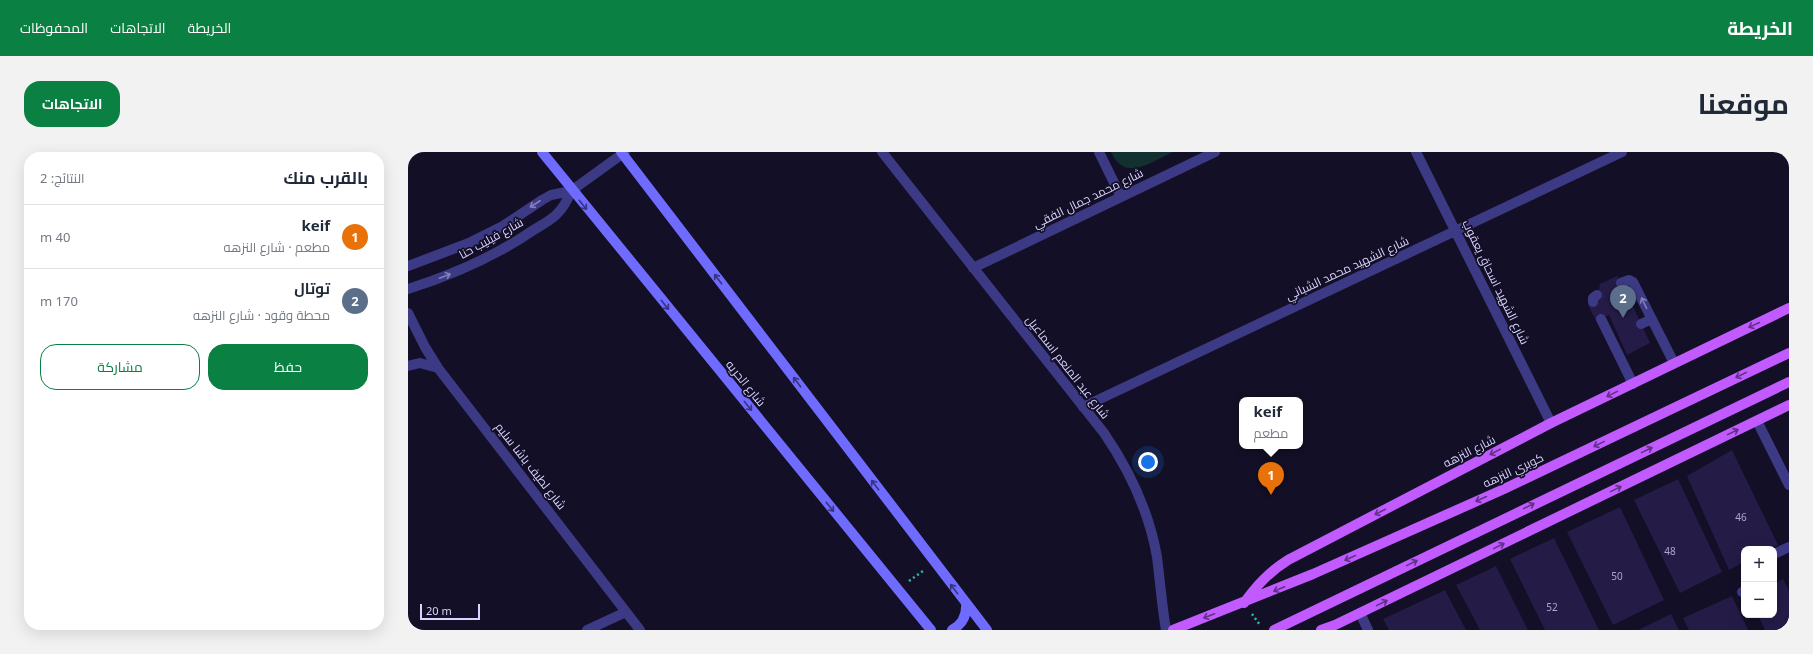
<!DOCTYPE html>
<html lang="ar">
<meta charset="utf-8">
<style>
body{margin:0;font-family:"Noto Sans",Cairo,sans-serif;background:#f2f2f3;color:#1f2937;direction:rtl}
.controls{position:absolute;right:12px;bottom:12px;display:grid;overflow:hidden;border-radius:8px;box-shadow:0 4px 16px #0002}
.controls button{width:36px;height:36px;display:grid;place-items:center;padding:0;border:0;border-bottom:1px solid #e0e1e3;background:#fff;color:#1f2937;font:20px sans-serif}
.scale{position:absolute;left:12px;bottom:10px;width:60px;box-sizing:border-box;padding-left:4px;border:2px solid #d9d4ff;border-top:0;font-size:11px;line-height:14px;white-space:nowrap;color:#d9d4ff;-webkit-text-stroke:3px #130f26;paint-order:stroke}
.you{position:absolute;left:740px;top:310px;width:14px;height:14px;margin:-10px;border:3px solid #fff;border-radius:50%;background:#1a73e8;box-shadow:0 0 0 6px #1a73e833}
.badge{display:grid;place-items:center;width:26px;height:26px;border-radius:50%;background:#0b8043;color:#fff;font-size:13px;font-weight:700}
.pin{position:absolute;translate:-50% -33px;filter:drop-shadow(0 1px 2px #0008)}
.pin::after{content:'';position:absolute;top:21px;width:14px;height:12px;background:inherit;clip-path:polygon(0 0,100% 0,50% 100%)}
.popup{position:absolute;left:831px;top:245px;width:64px;height:52px;box-sizing:border-box;display:grid;place-content:center;border-radius:8px;background:#fff;filter:drop-shadow(0 1px 3px #0005);font-size:13px;white-space:nowrap;color:#747a83}
.popup b{font-size:15px;color:#1f2937}
.popup::after{content:'';position:absolute;left:50%;top:100%;margin-left:-8px;border:8px solid transparent;border-top-color:#fff}
.list{margin:0;padding:0;list-style:none}
h2{display:flex;justify-content:space-between;align-items:center;height:52px;margin:0;padding:0 16px;font-size:17px}
h2 small{font-size:13px;font-weight:400;color:#747a83}
.list li{display:grid;grid-template-columns:26px 1fr auto;gap:12px;align-items:center;box-sizing:border-box;height:64px;padding:0 16px;border-top:1px solid #e0e1e3}
.list b{display:block;font-size:15px;white-space:nowrap}
.list p{margin:0;font-size:13px;white-space:nowrap;color:#747a83}
.list em{font-size:13px;font-style:normal;color:#747a83}
.actions{display:flex;gap:8px;padding:12px 16px}
.actions a{flex:1;padding:9px 0;border:1px solid #0b8043;border-radius:16px;text-align:center;font-size:14px;color:#0b8043}
.actions .main{background:#0b8043;color:#fff}
.map{position:relative;flex:none;width:1381px;height:478px;overflow:hidden;direction:ltr;border-radius:16px}
header{display:flex;align-items:center;gap:24px;box-sizing:border-box;height:56px;padding:0 20px;background:#0b8043;color:#fff}
header strong{font-size:19px}
nav{display:flex;gap:22px;margin-inline-start:auto;font-size:14px}
.intro{display:flex;align-items:center;justify-content:space-between;box-sizing:border-box;height:96px;padding:0 24px}
h1{margin:0;font-size:28px}
.button{padding:10px 18px;border-radius:16px;background:#0b8043;color:#fff;font-size:14px;font-weight:700}
main{display:flex;gap:24px;padding:0 24px}
aside{flex:1;background:#fff;border-radius:16px;box-shadow:0 4px 16px #0002}
.map>svg:first-child{display:block}
.green{fill:#12302f}
.building{fill:#241b47}
.lines{fill:none;stroke-linecap:round;stroke-linejoin:round}
.path{stroke:#2fb8b0;stroke-width:2.5;stroke-dasharray:2 3;stroke-linecap:butt}
.lane{stroke:#3d3a85;stroke-width:10}
.street{stroke:#3d3a85;stroke-width:10}
.secondary{stroke:#6f6bff;stroke-width:10}
.primary{stroke:#c25bff;stroke-width:10}
.oneway{stroke:#837fbc}
.oneway2{stroke:#38347d}
.oneway3{stroke:#623188}
.labels{text-anchor:middle;dominant-baseline:central;stroke-width:3.5;stroke-linejoin:round;paint-order:stroke}
.number-label{font-size:10px;fill:#aca6d1}
.street-label{font-size:12px;fill:#d9d4ff;stroke:#130f26}
</style>
<header>
<strong>الخريطة</strong>
<nav><a>الخريطة</a><a>الاتجاهات</a><a>المحفوظات</a></nav>
</header>
<div class="intro"><h1>موقعنا</h1><a class="button">الاتجاهات</a></div>
<main>
<div class="map">
<svg width="1381" height="478" viewBox="0 0 1381 478">
<rect width="100%" height="100%" fill="#130f26"/>
<!-- green -->
<path class="green" d="M703,0h62c-22,10 -48,31 -62,0z"/>
<!-- building -->
<path class="building" d="M1209,124l6,11 4,-2 5,2 7,13 -7,4 18,39 -23,12 -18,-40 -13,6 -8,-16 8,-4 4,-17z
M1324,298l46,95 -8,4h-26v13l-15,8 -42,-94z
M1270,327l44,93 -42,21 -46,-93z
M1212,355l44,93 -51,25 -46,-93z
M1146,386l45,92h-54l-35,-71z
M1088,414l32,64h-48l-24,-45z
M1375,427l6,12v39h-24l-7,-15h16v-31z
M1037,438l21,40h-77l-6,-11z
M1324,444l16,34h-59l-6,-12z
M1263,462l8,16h-41z"/>
<g class="lines">
<!-- path -->
<path class="path" d="M501,429l14,-10
M844,462l8,11"/>
<!-- lane -->
<path class="lane" d="M1213,131l8,-3 4,2 41,81
M1185,150v-4l4,-3
M1193,167l32,65
M1233,172l11,-5
M1366,402l15,-7
M1334,440l2,-1"/>
<!-- street -->
<path class="street" d="M474,0l222,281c26,38 45,78 53,124 3,24 5,49 9,73
M691,0l22,45
M1008,0l135,271
M0,114l61,-23 34,-17 39,-26 9,-5 20,-4 54,-39
M565,116l242,-116
M0,137c44,-14 86,-32 124,-58 8,-5 18,-10 25,-17 7,-7 11,-15 14,-23
M0,161l17,34 13,21 202,262
M0,214l12,-3 18,5
M675,255l539,-255
M1349,269l32,64
M952,461l8,17
M179,478l39,-18"/>
<!-- secondary -->
<path class="secondary" d="M134,0l389,478
M213,0l366,478
M544,478c11,-6 15,-15 14,-27"/>
<!-- primary -->
<path class="primary" d="M836,451c13,-18 25,-31 44,-43l263,-137 238,-115
M765,478l140,-56 191,-85 285,-136
M866,478l515,-248
M913,478l14,-5 454,-220"/>
</g>
<!-- one-way arrows -->
<defs><path id="oneway-shaft" d="M-6 0H5M1.5-3L5.5 0L1.5 3" fill="none" stroke-width="1.6" stroke-linecap="round" stroke-linejoin="round"/></defs>
<g class="oneway">
<use href="#oneway-shaft" transform="translate(127 52) rotate(147)"/>
<use href="#oneway-shaft" transform="translate(37 124) rotate(-21)"/>
<use href="#oneway-shaft" transform="translate(1236 151) rotate(-116)"/>
</g>
<g class="oneway2">
<use href="#oneway-shaft" transform="translate(175 53) rotate(51)"/>
<use href="#oneway-shaft" transform="translate(310 127) rotate(-127)"/>
<use href="#oneway-shaft" transform="translate(257 153) rotate(51)"/>
<use href="#oneway-shaft" transform="translate(389 230) rotate(-127)"/>
<use href="#oneway-shaft" transform="translate(340 254) rotate(51)"/>
<use href="#oneway-shaft" transform="translate(467 333) rotate(-127)"/>
<use href="#oneway-shaft" transform="translate(422 355) rotate(51)"/>
<use href="#oneway-shaft" transform="translate(546 437) rotate(-127)"/>
</g>
<g class="oneway3">
<use href="#oneway-shaft" transform="translate(1346 173) rotate(155)"/>
<use href="#oneway-shaft" transform="translate(1333 223) rotate(154)"/>
<use href="#oneway-shaft" transform="translate(1204 242) rotate(154)"/>
<use href="#oneway-shaft" transform="translate(1325 280) rotate(-26)"/>
<use href="#oneway-shaft" transform="translate(1191 292) rotate(154)"/>
<use href="#oneway-shaft" transform="translate(1239 298) rotate(-26)"/>
<use href="#oneway-shaft" transform="translate(1087 300) rotate(153)"/>
<use href="#oneway-shaft" transform="translate(1208 337) rotate(-26)"/>
<use href="#oneway-shaft" transform="translate(1073 347) rotate(156)"/>
<use href="#oneway-shaft" transform="translate(1121 354) rotate(-26)"/>
<use href="#oneway-shaft" transform="translate(972 360) rotate(153)"/>
<use href="#oneway-shaft" transform="translate(1091 394) rotate(-26)"/>
<use href="#oneway-shaft" transform="translate(942 406) rotate(156)"/>
<use href="#oneway-shaft" transform="translate(1004 411) rotate(-26)"/>
<use href="#oneway-shaft" transform="translate(871 437) rotate(157)"/>
<use href="#oneway-shaft" transform="translate(974 451) rotate(-26)"/>
<use href="#oneway-shaft" transform="translate(801 464) rotate(159)"/>
</g>
<g class="labels">
<!-- number labels -->
<g class="number-label">
<text x="1333" y="365">46</text>
<text x="1262" y="399">48</text>
<text x="1209" y="424">50</text>
<text x="1144" y="455">52</text>
</g>
<!-- street labels -->
<g class="street-label">
<text transform="translate(680 46) rotate(-26)">شارع محمد جمال الفقي</text>
<text transform="translate(83 86) rotate(-29)">شارع فيليب حنا</text>
<text transform="translate(939 116) rotate(-25)">شارع الشهيد محمد الشباني</text>
<text transform="translate(1088 130) rotate(64)">شارع الشهيد اسحاق يعقوب</text>
<text transform="translate(660 215) rotate(52)">شارع عبد المنعم اسماعيل</text>
<text transform="translate(338 231) rotate(51)">شارع الحريه</text>
<text transform="translate(1061 299) rotate(-27)">شارع النزهه</text>
<text transform="translate(123 314) rotate(52)">شارع لطيف باشا سليم</text>
<text transform="translate(1105 318) rotate(-25)">كوبري النزهه</text>
</g>
</g>
</svg>
<div class="controls">
<button>+</button>
<button>−</button>
</div>
<div class="scale">20 m</div>
<div class="you"></div>
<div class="pin badge" style="left:863px;top:343px;background:#e8710a">1</div>
<div class="popup"><b>keif</b>مطعم</div>
<div class="pin badge" style="left:1215px;top:166px;background:#5c6f8a">2</div>
</div>
<aside>
<h2>بالقرب منك<small>النتائج: 2</small></h2>
<ul class="list">
<li><span class="badge" style="background:#e8710a">1</span><div><b>keif</b><p>مطعم · شارع النزهه</p></div><em>40 m</em></li>
<li><span class="badge" style="background:#5c6f8a">2</span><div><b>توتال</b><p>محطة وقود · شارع النزهه</p></div><em>170 m</em></li>
</ul>
<div class="actions"><a class="main">حفظ</a><a>مشاركة</a></div>
</aside>
</main>
